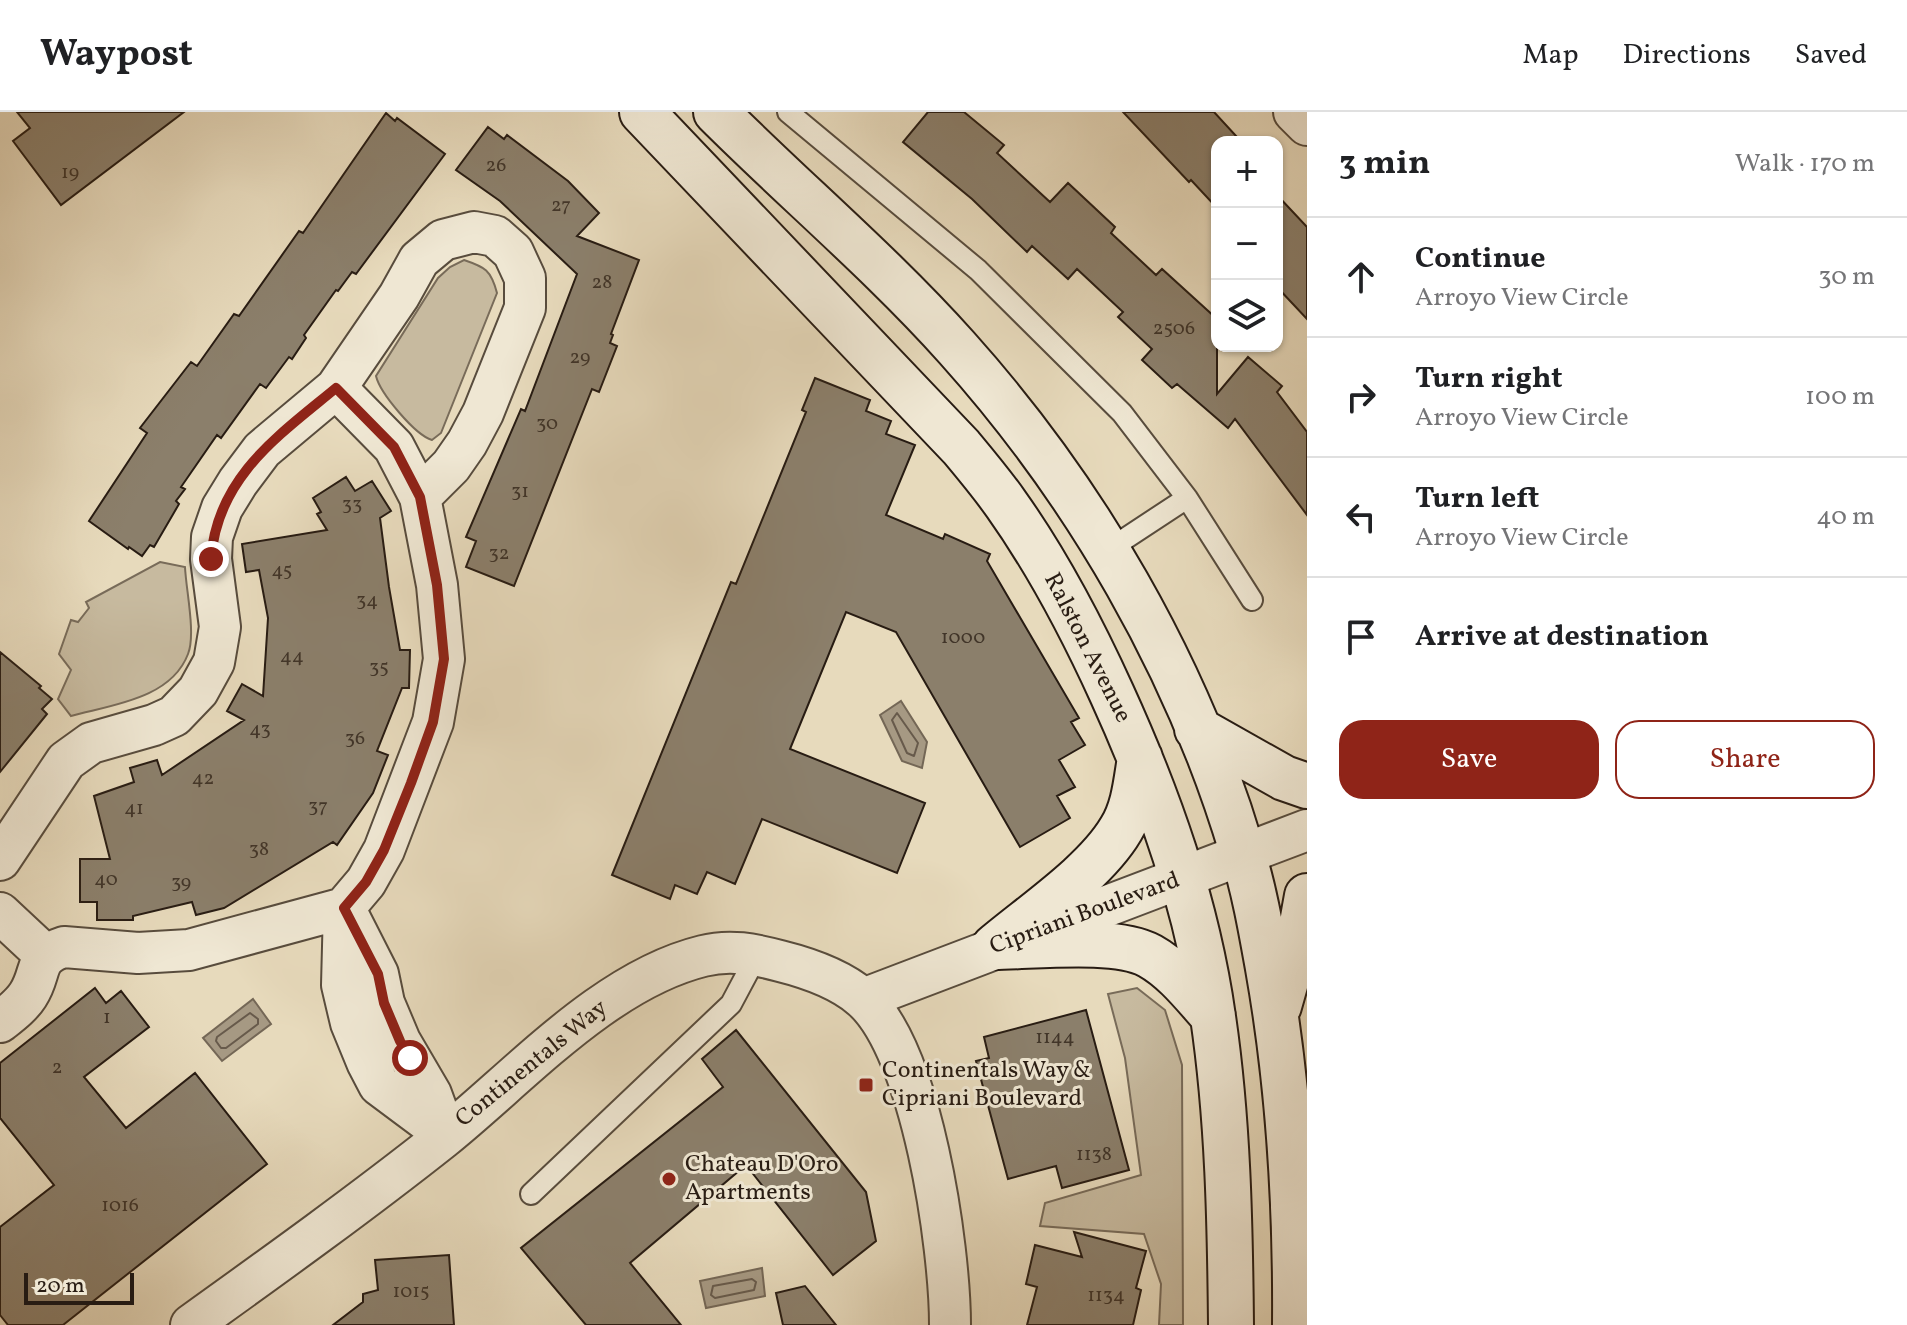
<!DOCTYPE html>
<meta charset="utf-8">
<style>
body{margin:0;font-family:Vollkorn,serif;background:#f6f6f6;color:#202124}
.controls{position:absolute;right:24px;top:24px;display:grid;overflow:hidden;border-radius:16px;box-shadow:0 2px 6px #0004}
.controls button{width:72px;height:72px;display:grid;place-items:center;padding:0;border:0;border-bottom:2px solid #e0e0e0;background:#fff;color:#202124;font:40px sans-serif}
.scale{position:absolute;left:24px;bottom:20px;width:110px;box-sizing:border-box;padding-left:8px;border:4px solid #281c13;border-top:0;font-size:22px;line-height:28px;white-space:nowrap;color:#281c13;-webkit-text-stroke:6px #efe7d3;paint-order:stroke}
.stop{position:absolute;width:24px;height:24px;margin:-18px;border:6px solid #8f2418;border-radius:50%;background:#fff}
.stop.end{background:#8f2418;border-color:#fff;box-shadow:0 2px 8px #0008}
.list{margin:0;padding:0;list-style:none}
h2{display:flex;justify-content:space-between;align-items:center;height:104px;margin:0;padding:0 32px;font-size:34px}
h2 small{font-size:26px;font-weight:400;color:#757577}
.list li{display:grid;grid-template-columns:52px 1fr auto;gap:24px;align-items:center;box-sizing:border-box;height:120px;padding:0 32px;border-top:2px solid #e0e0e0}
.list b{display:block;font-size:30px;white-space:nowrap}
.list p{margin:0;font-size:26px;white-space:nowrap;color:#757577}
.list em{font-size:26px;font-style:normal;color:#757577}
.actions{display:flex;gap:16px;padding:24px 32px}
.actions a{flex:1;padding:18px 0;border:2px solid #8f2418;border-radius:24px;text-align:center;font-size:28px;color:#8f2418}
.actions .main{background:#8f2418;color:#fff}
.icon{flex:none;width:44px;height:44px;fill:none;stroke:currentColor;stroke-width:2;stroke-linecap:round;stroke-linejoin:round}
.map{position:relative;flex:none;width:1307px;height:1213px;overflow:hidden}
header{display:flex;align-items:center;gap:48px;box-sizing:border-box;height:112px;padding:0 40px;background:#fff;border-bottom:2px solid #e0e0e0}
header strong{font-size:38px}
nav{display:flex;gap:44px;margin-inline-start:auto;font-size:28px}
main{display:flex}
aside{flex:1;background:#fff}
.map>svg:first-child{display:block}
.green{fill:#c7ba9f;stroke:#786b59;stroke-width:2}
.water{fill:#a69983;stroke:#746756;stroke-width:2}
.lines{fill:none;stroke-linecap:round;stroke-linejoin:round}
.shore{stroke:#675a4b;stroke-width:2}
.building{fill:#8b7f6b;stroke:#281c13;stroke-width:2}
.service-casing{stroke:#584c3d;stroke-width:24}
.minor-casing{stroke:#584c3d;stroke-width:44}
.secondary-casing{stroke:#281c13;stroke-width:48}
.service{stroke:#efe7d3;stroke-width:20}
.minor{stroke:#efe7d3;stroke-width:40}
.secondary{stroke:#efe7d3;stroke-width:44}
.route{stroke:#8f2418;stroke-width:10}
.poi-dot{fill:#8f2418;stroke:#efe7d3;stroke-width:3}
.labels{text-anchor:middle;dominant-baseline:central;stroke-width:6;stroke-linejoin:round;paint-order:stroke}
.number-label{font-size:20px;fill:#413529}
.street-label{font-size:24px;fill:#281c13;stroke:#efe7d3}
.poi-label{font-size:24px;fill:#281c13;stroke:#efe7d3;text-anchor:start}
</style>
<header>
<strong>Waypost</strong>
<nav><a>Map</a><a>Directions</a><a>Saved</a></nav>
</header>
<main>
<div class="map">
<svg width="1307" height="1213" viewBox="0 0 1307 1213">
<rect width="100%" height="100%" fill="#e7dabc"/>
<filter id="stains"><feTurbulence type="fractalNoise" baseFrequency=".0025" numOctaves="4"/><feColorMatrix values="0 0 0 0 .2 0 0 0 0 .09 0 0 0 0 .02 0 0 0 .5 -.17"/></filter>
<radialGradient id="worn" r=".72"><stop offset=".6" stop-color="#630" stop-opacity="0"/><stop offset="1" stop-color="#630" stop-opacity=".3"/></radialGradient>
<!-- green -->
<path class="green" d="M464,148c21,7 27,10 33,33l-56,140 -9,7c-17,-5 -52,-47 -56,-64l62,-98 12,-11z
M160,450l25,5c1,23 11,67 3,87 -17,45 -77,51 -117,62l-13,-17 13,-29 -12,-16 12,-34 7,2 11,-14 -3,-6z
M1137,876l28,22 17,55 1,260h-24l2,-41 -17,-50 -104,-8 5,-23 96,-28 -16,-117 -17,-64z"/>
<!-- water -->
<path class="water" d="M901,589l26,41 -5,26 -20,-7 -22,-46z
M253,887l18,25 -49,37 -19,-23z
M762,1156l3,28 -59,12 -6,-27z"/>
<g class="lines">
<!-- shore -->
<path class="shore" d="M897,601l21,30 -4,13 -7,-3 -15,-33z
M250,901l8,6v5l-32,24h-5l-5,-7 1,-4z
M752,1167l4,3 -2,8 -39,8 -4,-3 2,-9z"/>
</g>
<!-- building -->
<path class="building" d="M17,0h167l-123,93 -48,-64 17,-13z
M928,0h36l40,33 -7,8 53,49 18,-19 47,44 -4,6 45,42 6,-6 55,50v75l31,-37 34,29 -5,6 30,40v83l-72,-96 -7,9 -51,-44 -5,4 -30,-28 10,-11 -34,-32 5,-5 -46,-43 -9,10 -36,-33 -5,6 -55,-53 -69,-57z
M1123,0h91l23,25 -5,5h-15v66l-26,-28 -2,2z
M386,1l9,8 2,-3 48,36 -89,120 -4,-2 -14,19 -2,-1 -32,45 2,3 -14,21 -3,-2 -23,31 -6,-4 -39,54 -4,-3 -36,52 4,2 -9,12 3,3 -25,43 -4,-2 -8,11 -13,-9 -1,2 -39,-28 58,-88 -7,-5 51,-66 6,4 37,-52 5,2 60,-85 4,2z
M488,15l16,12 3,-4 61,46 31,32 -22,23 62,24 -28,74 2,1 -3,8 7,3 -18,46 -7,-3 -78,197 -48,-19 10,-26 -10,-4 55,-128 4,2 52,-137 -77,-73 -44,-31z
M1277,83l30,32v92l-30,-32z
M815,266l55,22 -4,11 25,10 -5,13 29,11 -29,70 57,24 2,-5 45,20 -3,7 92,157 -8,4 14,23 -26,15 16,27 -18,9 13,22 -50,29 -124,-215 -50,-20 -56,137 135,54 -28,70 -135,-54 -27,65 -28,-12 -10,22 -22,-9 -5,14 -58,-24 119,-293 5,2 70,-172 -4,-2z
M346,365l9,14 17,-10 19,30 -11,7 9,69 11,63h10l-1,38h-7l-25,63 11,4 -15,38 -36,52 -4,-3 -109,66 -28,7 -4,-13 -59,14v4h-36v-18h-17v-43h30l-16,-63 40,-14 -4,-14 27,-8 5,15 82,-55 -17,-9 15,-27 21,12 5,-78 -9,-48 -13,2 -4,-28 85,-14 -10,-16 4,-2 -8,-14z
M0,540l41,34 -2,2 13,11 -10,10 5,5 -47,58z
M95,876l11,15 15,-12 28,36 -65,50 42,51 69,-55 72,91 -204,161h-55l-8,-10v-88l54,-42 -54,-67v-55z
M1086,898l43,160 -67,18 -6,-22 -48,13 -32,-118 13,-3 -5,-21z
M736,918l130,162 10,49 -43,34 -87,-110 -116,98 51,62h-95l-65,-77 202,-161 -21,-28z
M1074,1120l72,19 -10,37 5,2 -8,35h-106l10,-38 -11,-3 9,-39 47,12z
M449,1143l5,70h-121l30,-23v-8l15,-4 -3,-30z
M805,1174l31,39h-53l-7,-32z"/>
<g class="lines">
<!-- service casing -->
<g class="service-casing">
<path id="service" d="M788,0l190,158 144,143 65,85 65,102
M1108,438l79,-52
M531,1082l200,-190 26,-49"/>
</g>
<!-- minor casing -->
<g class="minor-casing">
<path id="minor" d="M1294,0l13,13
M336,276l58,59 26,50
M0,748l66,-99 25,-18 63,-18 20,-9 24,-25 16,-29 6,-35 -9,-68 1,-22 10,-29 16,-26 24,-32 74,-62 63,-92 20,-36 24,-20 31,-8 21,4 18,16 12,26v30l-42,105 -16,30 -16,23 -31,31 17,88 7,74 -11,63 -49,128 -18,32 -22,26 -155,42 -51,3 -74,-6c-32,10 -21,25 -36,48 -7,11 -18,19 -28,27
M344,796l-2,77 9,38 16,39 12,23 67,50
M346,799l32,63 6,29 16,38 31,53 15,41
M0,801l45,42
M863,887l444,-169
M191,1213c85,-61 170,-122 252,-187 77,-62 162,-158 260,-182 27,-7 51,-2 77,5 28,7 60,18 82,37 60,52 88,249 88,327"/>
</g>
<!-- secondary casing -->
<g class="secondary-casing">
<path id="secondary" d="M642,0l319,335c15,18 31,37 45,57 42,59 76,124 106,190 47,103 85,210 101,323 15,102 17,205 18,308
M716,0c79,79 166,152 241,236 129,144 230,318 285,503 12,38 19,78 26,117 21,118 28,237 27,357
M1197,617l87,49 23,8
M994,835c39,-33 101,-74 127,-118 13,-21 15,-47 19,-71
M994,835c40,0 122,-10 156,9 25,14 44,39 63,60
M1279,894l22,-77 6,-33"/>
</g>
<!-- service -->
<use href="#service" class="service"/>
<!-- minor -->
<use href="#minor" class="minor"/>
<!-- secondary -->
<use href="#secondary" class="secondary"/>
</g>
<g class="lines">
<!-- route -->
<path class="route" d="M211,447c6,-82 67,-123 125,-171l58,59 26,50 17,88 7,74 -11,63 -22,61 -27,67 -18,32 -22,26 34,66 6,29 16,38 10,17"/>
</g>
<!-- markers -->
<g class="poi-dot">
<rect x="858" y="965" width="16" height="16" rx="4"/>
<circle cx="669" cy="1067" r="8"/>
</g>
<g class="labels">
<!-- number labels -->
<g class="number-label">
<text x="496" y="54">26</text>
<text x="70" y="61">19</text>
<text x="561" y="94">27</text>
<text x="602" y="171">28</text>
<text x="1174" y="217">2506</text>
<text x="580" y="246">29</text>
<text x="547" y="312">30</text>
<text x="520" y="380">31</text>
<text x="352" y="393">33</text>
<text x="499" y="442">32</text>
<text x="282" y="459">45</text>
<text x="367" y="489">34</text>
<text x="963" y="526">1000</text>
<text x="292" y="545">44</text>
<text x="379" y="556">35</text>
<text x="260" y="618">43</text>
<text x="355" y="627">36</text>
<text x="203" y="667">42</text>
<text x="318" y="695">37</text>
<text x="134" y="697">41</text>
<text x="259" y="738">38</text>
<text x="106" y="768">40</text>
<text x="181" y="771">39</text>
<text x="107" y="906">1</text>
<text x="1055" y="926">1144</text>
<text x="57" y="956">2</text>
<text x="1094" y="1043">1138</text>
<text x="120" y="1094">1016</text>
<text x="411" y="1180">1015</text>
<text x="1106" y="1184">1134</text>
</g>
<!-- street labels -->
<g class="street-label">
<text transform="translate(1087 536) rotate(63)">Ralston Avenue</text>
<text transform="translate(1085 802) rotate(-20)">Cipriani Boulevard</text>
<text transform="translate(532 952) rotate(-39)">Continentals Way</text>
</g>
<!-- poi labels -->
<g class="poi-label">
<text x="882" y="959">Continentals Way &amp;<tspan x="882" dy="28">Cipriani Boulevard</tspan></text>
<text x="685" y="1053">Chateau D'Oro<tspan x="685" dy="28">Apartments</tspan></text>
</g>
</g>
<rect width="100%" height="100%" filter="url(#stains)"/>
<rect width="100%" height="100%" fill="url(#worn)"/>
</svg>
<div class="controls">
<button>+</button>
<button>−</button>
<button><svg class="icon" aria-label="layers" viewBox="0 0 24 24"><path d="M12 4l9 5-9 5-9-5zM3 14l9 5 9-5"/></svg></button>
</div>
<div class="scale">20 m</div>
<div class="stop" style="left:410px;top:946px"></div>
<div class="stop end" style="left:211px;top:447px"></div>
</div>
<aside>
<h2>3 min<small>Walk · 170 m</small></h2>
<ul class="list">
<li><svg class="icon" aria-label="ahead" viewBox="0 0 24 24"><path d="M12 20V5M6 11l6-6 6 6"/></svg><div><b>Continue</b><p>Arroyo View Circle</p></div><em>30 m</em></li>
<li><svg class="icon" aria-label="right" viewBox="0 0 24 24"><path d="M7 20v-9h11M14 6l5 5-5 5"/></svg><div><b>Turn right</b><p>Arroyo View Circle</p></div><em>100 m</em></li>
<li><svg class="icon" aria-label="left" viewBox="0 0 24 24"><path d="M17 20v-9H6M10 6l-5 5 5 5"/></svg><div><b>Turn left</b><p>Arroyo View Circle</p></div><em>40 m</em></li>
<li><svg class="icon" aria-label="arrive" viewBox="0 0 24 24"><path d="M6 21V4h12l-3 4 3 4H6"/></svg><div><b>Arrive at destination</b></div></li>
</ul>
<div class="actions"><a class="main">Save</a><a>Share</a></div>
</aside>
</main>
